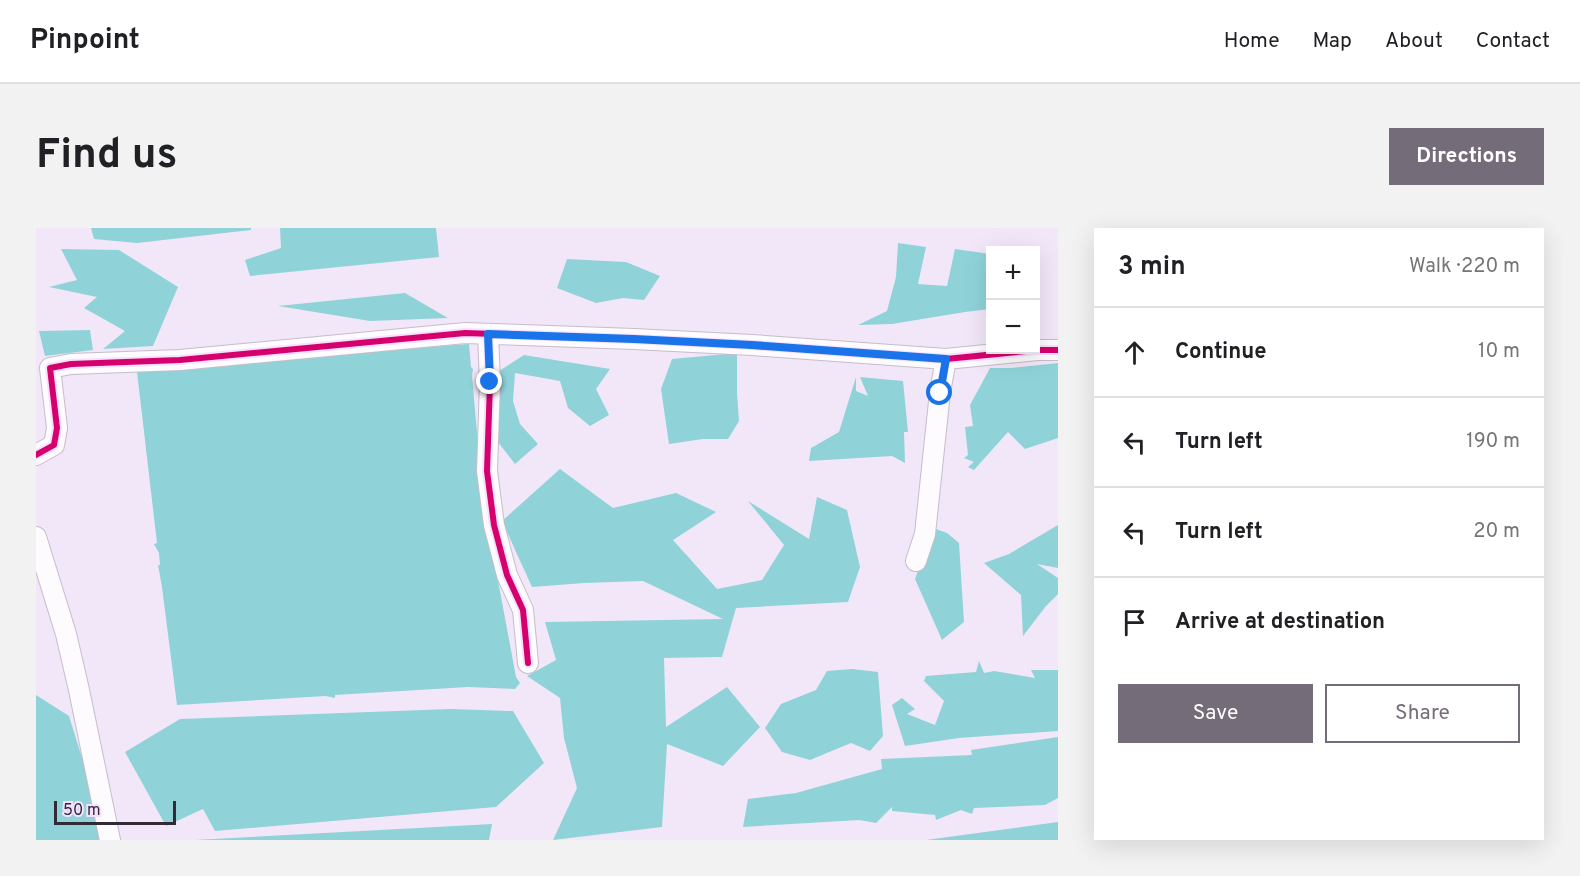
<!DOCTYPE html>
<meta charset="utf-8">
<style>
body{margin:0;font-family:Overpass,sans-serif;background:#f2f2f2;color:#202124}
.controls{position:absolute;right:18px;top:18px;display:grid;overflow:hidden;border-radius:0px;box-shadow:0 6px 24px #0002}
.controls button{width:54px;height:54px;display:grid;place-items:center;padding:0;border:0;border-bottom:2px solid #e0e0e0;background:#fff;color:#202124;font:30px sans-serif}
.scale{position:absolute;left:18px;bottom:15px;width:122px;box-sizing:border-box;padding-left:6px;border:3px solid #322a35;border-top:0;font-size:16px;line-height:21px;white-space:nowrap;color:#322a35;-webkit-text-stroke:4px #f5e0ff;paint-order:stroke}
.stop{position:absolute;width:18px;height:18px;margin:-14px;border:4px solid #1a73e8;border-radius:50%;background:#fff}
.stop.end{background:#1a73e8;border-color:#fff;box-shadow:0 2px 6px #0008}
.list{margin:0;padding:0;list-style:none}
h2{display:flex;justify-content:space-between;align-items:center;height:78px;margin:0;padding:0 24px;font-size:26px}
h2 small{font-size:20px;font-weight:400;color:#757577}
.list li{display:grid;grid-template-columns:39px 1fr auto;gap:18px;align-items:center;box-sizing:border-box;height:90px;padding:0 24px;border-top:2px solid #e0e0e0}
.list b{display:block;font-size:22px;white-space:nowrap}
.list em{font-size:20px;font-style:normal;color:#757577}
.actions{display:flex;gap:12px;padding:18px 24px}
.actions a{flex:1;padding:14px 0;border:2px solid #756c79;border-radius:0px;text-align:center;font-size:21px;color:#756c79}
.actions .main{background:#756c79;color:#fff}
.icon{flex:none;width:33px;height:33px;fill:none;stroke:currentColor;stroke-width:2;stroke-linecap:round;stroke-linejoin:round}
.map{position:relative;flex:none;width:1022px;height:612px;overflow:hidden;border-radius:0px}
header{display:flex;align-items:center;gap:36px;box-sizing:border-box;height:84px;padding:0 30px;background:#fff;border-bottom:2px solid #e0e0e0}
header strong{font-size:28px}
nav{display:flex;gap:33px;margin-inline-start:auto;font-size:21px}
.intro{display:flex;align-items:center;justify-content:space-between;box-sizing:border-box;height:144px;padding:0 36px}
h1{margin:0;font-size:42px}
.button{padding:15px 27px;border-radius:0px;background:#756c79;color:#fff;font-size:21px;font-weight:700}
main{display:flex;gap:36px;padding:0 36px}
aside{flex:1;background:#fff;border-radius:0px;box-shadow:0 6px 24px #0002}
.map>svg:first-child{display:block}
.water{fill:#8fd3d9}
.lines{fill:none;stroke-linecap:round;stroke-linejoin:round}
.minor-casing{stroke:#c6bdca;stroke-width:22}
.minor{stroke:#fdfbfe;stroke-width:20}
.cycleway-casing{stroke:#f5e0ff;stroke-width:10}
.cycleway{stroke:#d6006c;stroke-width:6}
.route{stroke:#1a73e8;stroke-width:8}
</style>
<header>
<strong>Pinpoint</strong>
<nav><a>Home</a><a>Map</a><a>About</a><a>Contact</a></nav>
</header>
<div class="intro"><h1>Find us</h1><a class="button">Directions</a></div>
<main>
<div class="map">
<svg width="1022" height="612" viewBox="0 0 1022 612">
<rect width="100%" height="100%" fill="#f2e7f8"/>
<!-- water -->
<path class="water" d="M55,0h160v2l-114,13 -43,-4z
M244,0h156l3,29 -189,19 -5,-16 36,-12z
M862,15l28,4 -8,37 29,2 8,-37 35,5v55l-25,3 -73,12 -34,1 29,-14 9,-34z
M25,21l58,1 59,37 -25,59 -50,3 22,-18 -41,-23 13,-11 -48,-10 28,-7z
M531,31l59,3 34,14 -16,24 -21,-2 -27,5 -39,-15z
M369,65l43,25 -78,3 -92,-15z
M54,102l3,20 -48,6 -6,-25z
M433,116l2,23 2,2 -1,7 11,124 33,177 4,6 -5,6 -47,-2 -133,8v3l-9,-2 -149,9 -15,-118 -4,-22h2l-1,-12 -5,-9 3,-1 -20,-171 19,-2 3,-3z
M701,125v40l2,28 -11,18h-25l-34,5 -8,-55 11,-30z
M488,127l86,14 -14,20 13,26 -19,11 -22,-18 -8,-27 -45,-8 -2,28 7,23 18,20 -23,20 -18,-23 -4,-66z
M1022,135v75l-33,11 -17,-17 -34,38 -6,-3 6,-5 -10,-4 4,-3 -3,-28 8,-1 -3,-21 20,-37h21z
M820,149v14l12,5 -8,-19 43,4 5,51h-4l1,31 -13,-7 -83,5 2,-13 28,-16z
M524,241l53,39 63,-15 40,19 -43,28 44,49 45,-9 22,-35 -36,-44 61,38 8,-42 30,13 13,57 -12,35 -112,6 -14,49 -58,1 2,69 61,-40 33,40 -37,39 -56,-22 -5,83 -109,13 24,-52 -13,-50 -4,-40 -33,-22 29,-16 -11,-38 178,-3 -80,-38 -59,2 -52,4 -30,-66z
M1022,297v43l-21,-4 21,14v16l-12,12 -23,30 -2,-41 -37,-32 25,-9z
M897,300l14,5 12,10 5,79 -22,18 -27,-61z
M943,433l5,12 10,-2 41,7 -4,-8h27v61l-99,7 -54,8 -13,-41 10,-7 13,11 -8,5 28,11 9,-24 -20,-20 2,-5 50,-4z
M816,441l26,3 5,64 -13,15 -19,-8 -41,17 -28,-8 -17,-24 16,-24 35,-14 11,-19z
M0,467l33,21 37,119v5h-70z
M414,481l63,2 31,52 -48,44 -281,24 -12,-22 -37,17 -41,-74 55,-33z
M1022,509v61l-13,7 -71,3 -2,6 -11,-4 -25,10 -1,-5 -43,-4v-4l-16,16 -17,-3 -116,7 5,-28 48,-6 86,-24 -1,-10 91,-4 -1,-5z
M1022,594v18h-132z
M456,596l-3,16h-294z"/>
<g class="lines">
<!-- minor casing -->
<g class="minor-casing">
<path id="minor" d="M452,106l2,49 -3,88 7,54 13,50 16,35 5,53
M0,227l18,-10 3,-17 -7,-60 21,-4 109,-4 285,-27 169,6 118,6 194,14 91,-9h21
M0,309l30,97 13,56 31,150
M880,333l9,-27 15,-142 6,-33"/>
</g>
<!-- minor -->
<use href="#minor" class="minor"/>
<!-- cycleway casing -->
<g class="cycleway-casing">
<path id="cycleway" d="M452,106l2,49 -3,88 7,54 13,50 16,35 5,53
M0,227l18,-10 3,-17 -7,-60 21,-4 109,-4 285,-27 169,6 118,6 194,14 91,-9h21"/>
</g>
<!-- cycleway -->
<use href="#cycleway" class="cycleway"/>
</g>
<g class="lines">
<!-- route -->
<path class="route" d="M454,154l-2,-48 146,5 118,6 194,14 -6,34"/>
</g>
</svg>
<div class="controls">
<button>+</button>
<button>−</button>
</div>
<div class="scale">50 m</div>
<div class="stop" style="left:904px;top:165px"></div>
<div class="stop end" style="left:454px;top:154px"></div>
</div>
<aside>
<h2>3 min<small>Walk · 220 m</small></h2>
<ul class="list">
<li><svg class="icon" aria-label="ahead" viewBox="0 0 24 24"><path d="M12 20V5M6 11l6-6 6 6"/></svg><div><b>Continue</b></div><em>10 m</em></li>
<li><svg class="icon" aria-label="left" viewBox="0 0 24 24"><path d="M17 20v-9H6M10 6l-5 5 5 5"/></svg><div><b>Turn left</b></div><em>190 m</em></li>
<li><svg class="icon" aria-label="left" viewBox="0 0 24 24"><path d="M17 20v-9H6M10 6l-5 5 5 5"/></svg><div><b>Turn left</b></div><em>20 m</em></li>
<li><svg class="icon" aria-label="arrive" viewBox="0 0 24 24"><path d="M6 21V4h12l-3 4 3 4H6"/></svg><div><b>Arrive at destination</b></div></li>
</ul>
<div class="actions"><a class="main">Save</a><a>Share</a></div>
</aside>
</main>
